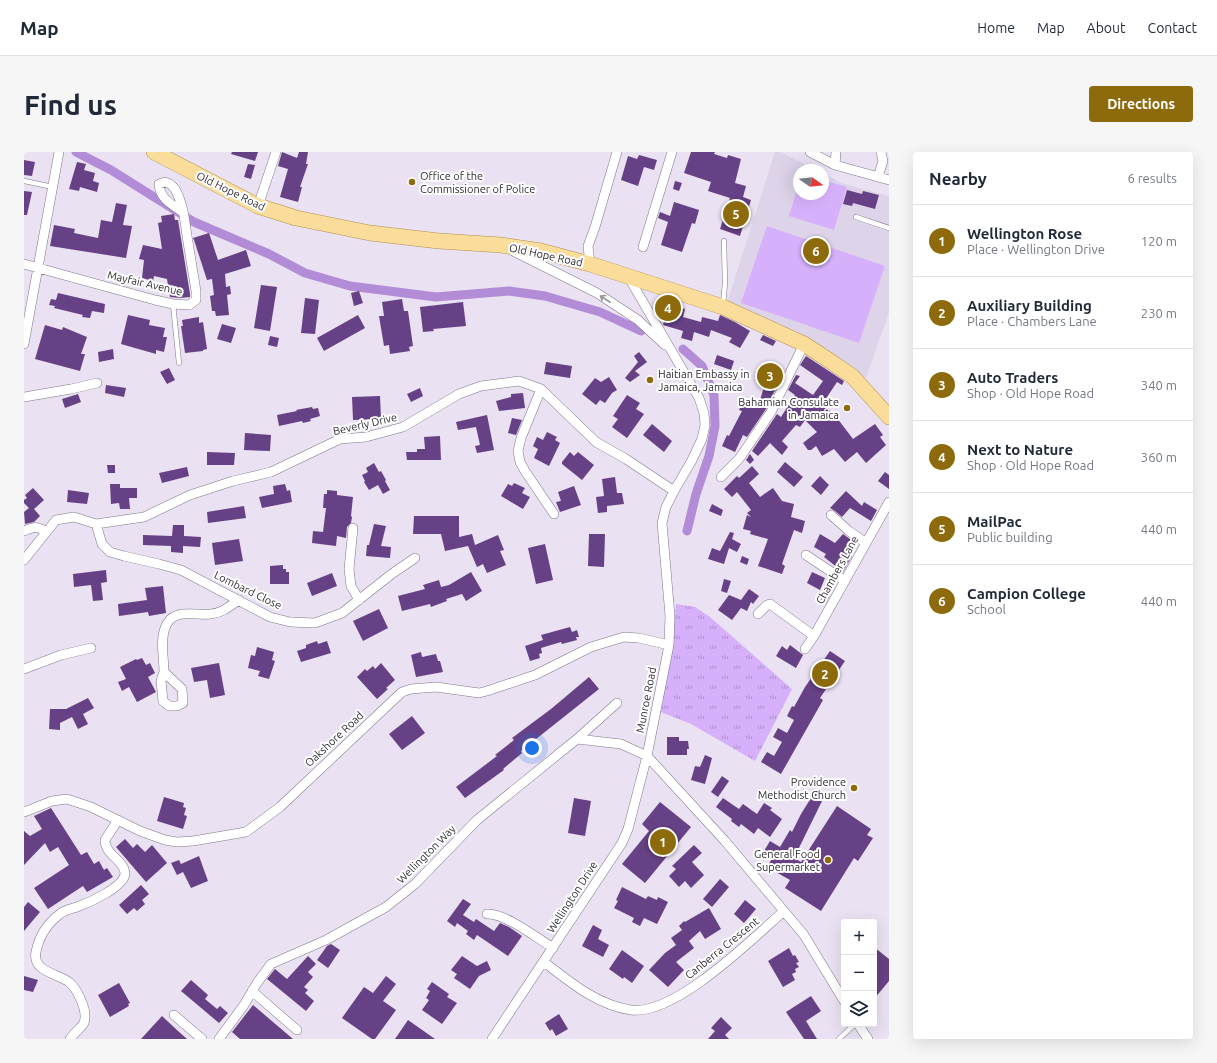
<!DOCTYPE html>
<meta charset="utf-8">
<style>
body{margin:0;font-family:Ubuntu,sans-serif;background:#f6f6f7;color:#1f2937}
.controls{position:absolute;right:12px;bottom:12px;display:grid;overflow:hidden;border-radius:4px;box-shadow:0 4px 16px #0002}
.controls button{width:36px;height:36px;display:grid;place-items:center;padding:0;border:0;border-bottom:1px solid #e0e1e3;background:#fff;color:#1f2937;font:20px sans-serif}
.compass{position:absolute;left:769px;top:12px;width:36px;height:36px;border-radius:50%;background:#fff;box-shadow:0 4px 16px #0002;rotate:104deg}
.you{position:absolute;left:508px;top:596px;width:14px;height:14px;margin:-10px;border:3px solid #fff;border-radius:50%;background:#1a73e8;box-shadow:0 0 0 6px #1a73e833}
.badge{display:grid;place-items:center;width:26px;height:26px;border-radius:50%;background:#8d6a0c;color:#fff;font-size:13px;font-weight:700}
.pin{position:absolute;translate:-50% -50%;border:2px solid #fff;box-shadow:0 1px 4px #0006}
.list{margin:0;padding:0;list-style:none}
h2{display:flex;justify-content:space-between;align-items:center;height:52px;margin:0;padding:0 16px;font-size:17px}
h2 small{font-size:13px;font-weight:400;color:#747a83}
.list li{display:grid;grid-template-columns:26px 1fr auto;gap:12px;align-items:center;box-sizing:border-box;height:72px;padding:0 16px;border-top:1px solid #e0e1e3}
.list b{display:block;font-size:15px;white-space:nowrap}
.list p{margin:0;font-size:13px;white-space:nowrap;color:#747a83}
.list em{font-size:13px;font-style:normal;color:#747a83}
.icon{flex:none;width:22px;height:22px;fill:none;stroke:currentColor;stroke-width:2;stroke-linecap:round;stroke-linejoin:round}
.map{position:relative;flex:none;width:865px;height:887px;overflow:hidden;border-radius:4px}
header{display:flex;align-items:center;gap:24px;box-sizing:border-box;height:56px;padding:0 20px;background:#fff;border-bottom:1px solid #e0e1e3}
header strong{font-size:19px}
nav{display:flex;gap:22px;margin-inline-start:auto;font-size:14px}
.intro{display:flex;align-items:center;justify-content:space-between;box-sizing:border-box;height:96px;padding:0 24px}
h1{margin:0;font-size:28px}
.button{padding:10px 18px;border-radius:4px;background:#8d6a0c;color:#fff;font-size:14px;font-weight:700}
main{display:flex;gap:24px;padding:0 24px}
aside{flex:1;background:#fff;border-radius:4px;box-shadow:0 4px 16px #0002}
.map>svg:first-child{display:block}
.built{fill:#ded4ea}
.grass{fill:url(#grass-tufts)}
.pitch{fill:#d6b0fa}
.lines{fill:none;stroke-linecap:round;stroke-linejoin:round}
.canal{stroke:#b38cd7;stroke-width:9}
.building{fill:#674185}
.service-casing{stroke:#7e7786;stroke-width:5.5}
.minor-casing{stroke:#7e7786;stroke-width:10}
.primary-casing{stroke:#b1904b;stroke-width:16}
.service{stroke:#fff;stroke-width:4.5}
.minor{stroke:#fff;stroke-width:9}
.primary{stroke:#fadd9b;stroke-width:15}
.oneway{stroke:#989699}
.poi-dot{fill:#8d6a0c;stroke:#fff;stroke-width:1.5}
.labels{text-anchor:middle;dominant-baseline:central;stroke-width:4;stroke-linejoin:round;paint-order:stroke}
.poi-label{font-size:11px;fill:#302d33;stroke:#fff;text-anchor:end}
.street-label{font-size:11px;fill:#302d33;stroke:#fff}
</style>
<header>
<strong>Map</strong>
<nav><a>Home</a><a>Map</a><a>About</a><a>Contact</a></nav>
</header>
<div class="intro"><h1>Find us</h1><a class="button">Directions</a></div>
<main>
<div class="map">
<svg width="865" height="887" viewBox="0 0 865 887">
<defs>
<pattern id="grass-tufts" width="24" height="20" patternUnits="userSpaceOnUse"><rect width="24" height="20" fill="#d6b0fa"/><path d="M3 7l-1-3M5 7V3M7 7l1-3M15 17l-1-3M17 17v-4M19 17l1-3" fill="none" stroke="#ae90cb"/></pattern>
</defs>
<rect width="100%" height="100%" fill="#eae1f2"/>
<!-- built -->
<path class="built" d="M751,0h6l35,18h-17v24h24v-21l18,10 48,13v116l-23,66 -44,-29 -96,-43z"/>
<!-- grass -->
<path class="grass" d="M652,452l19,3 15,10 82,72 -37,72 -64,-37 -30,-12 12,-71z"/>
<!-- pitch -->
<path class="pitch" d="M799,28l24,7 -13,43 -45,-14 10,-32v10h24z
M743,74l118,40 -26,77 -118,-40z"/>
<g class="lines">
<!-- canal -->
<path class="canal" d="M52,0l35,18 83,52 75,32 36,19 45,13 86,11 73,-6 36,5 55,16 41,19
M659,197l19,17 12,29 1,31 -6,30 -13,38 -9,37"/>
</g>
<!-- building -->
<path class="building" d="M208,0h26l-3,9 -24,-7z
M258,0l15,6 2,-6h9l-2,12h2l-8,23h2l-4,15 -18,-5 8,-28 -10,-3z
M667,0h24l-1,2 13,4 1,-3 13,4 -6,24 11,3 -3,11 8,3 -11,36 -20,-7 10,-31 -22,-7 3,-9 -27,-9z
M615,3l18,5 -3,10 -10,-3 -6,19 -17,-6 7,-24 9,3z
M0,8l11,2 -3,14 -8,-1z
M53,10l9,2 -2,6 11,3 -2,8 6,2 -2,9 -17,-5 -1,4 -10,-2z
M224,12l7,1 -4,14 -7,-2z
M651,29l7,2 -3,8 -6,-2z
M823,38l15,4 1,-3 16,4 -4,14 -22,-6 -1,3 -9,-2z
M0,39l8,1 -5,23h-3z
M650,50l25,8 -4,14 -3,-1 -10,29 -21,-7 7,-23 -10,-4 2,-6 10,4z
M92,51l11,2 -4,20 9,1 -6,32 -76,-12 4,-21 21,4 -1,4 24,5 3,-18 11,2z
M150,62l1,6h3l12,74v3l-10,1 -10,-1 -3,-18 -13,-3 -1,5 -11,-3 2,-18 -5,-1 4,-14 19,4 -4,-26 4,-1 -1,-6z
M185,81l9,27 28,-10 5,16 -26,8 1,13 4,-1 1,8 -4,1 2,20 -13,1 -1,-5h-3l-2,-15 4,-1 -2,-16 -5,1 -13,-40 -1,-2z
M237,133l16,2 -7,44 -16,-3z
M335,139l4,12 -9,3 -3,-13z
M34,141l47,11 -1,9 -12,-2 -2,7 -8,-1 1,-2 -29,-7 1,-2 -6,-1 2,-6 5,1z
M281,146l14,2 -4,34 -14,-1z
M378,147l2,12h4l5,35 -4,1 1,4 -20,3 -1,-9 -5,1 -5,-30h5l-2,-14z
M439,150l3,24 -33,3 1,2 -11,1 -3,-25z
M645,152l16,5 -2,8 18,5 1,-5 16,4 2,-6 15,7 15,9 -10,17 -11,-6 3,-4 -21,-8 -2,7 -15,-5 -2,9 -11,-3 2,-7 -20,-6z
M104,163l22,5 -1,5 16,3 -2,9h4l-3,15 -8,-2v4l-35,-10z
M334,163l7,13 -41,23 -7,-13z
M175,165v6l4,-1 4,27 -4,1v1l-18,2 -4,-27h2l-1,-6z
M198,172l14,4 -5,15 -14,-4z
M21,173l17,5 1,-3 24,10 -6,17h4l-5,17 -45,-12z
M739,183l13,6 -3,5 -13,-6z
M246,184l9,2 -2,9 -9,-2z
M89,197l1,10 -15,3 -1,-10z
M615,200l8,10 -12,9 5,4 -10,7 -5,-4 13,-16 -4,-6z
M693,203l17,6 -3,9 -17,-6z
M782,204l38,25 -2,4 -5,-3 -14,21 14,15 16,21 22,-15 8,11 -3,2 6,8 -20,18 -9,-11 -12,10 -11,-13 -12,7 -6,-10 -5,4h-3l-5,-7 14,-11 -12,-12 -5,7 -4,-2 -14,16 6,6 -6,8 -12,-12 -12,13 -6,-5 25,-37 4,3 14,-22 -7,-5 8,-15 4,1 -5,7 18,12 10,-14 -23,-16z
M522,210l26,4 -2,12 -26,-4z
M145,216l6,12 -8,4 -7,-12z
M737,218l20,7 -15,32 -19,28 -4,-2 -8,17 -13,-6 5,-11 2,1 13,-25 -3,-1 5,-11 14,7 7,-22 -8,-3z
M585,225l8,13 -5,3 -7,10 -5,-3 -4,5 -14,-11 13,-16 6,4z
M82,233l20,3 -2,9 -19,-4z
M396,236l3,8 -12,6 -4,-8z
M499,241l2,15 -26,3 -3,-10 15,-4v-3z
M54,242l3,8 -16,6 -3,-9z
M603,243l13,8 -4,6 8,5 -17,24 -15,-11 6,-8 -5,-3z
M356,244l1,23 -28,1 -1,-23z
M288,255l1,2 5,-1 2,8 -10,3 1,2 -8,2 -1,-2 -23,5 -2,-11 20,-4 -1,-1z
M463,263l7,35 -17,3 -2,-7 5,-1 -4,-18 -18,3 -2,-8z
M488,266l10,2 -6,15 -8,-2z
M628,272l20,17 -8,11 -21,-17z
M523,280l10,5 -2,3 5,3 -11,23 -15,-8 4,-9 -5,-3 4,-9 6,3z
M221,281l26,2 -1,16 -26,-1z
M416,284l1,24h-34l-1,-8h11v-3h8l-1,-12z
M183,300l28,1 -1,12h-27z
M546,300l4,4 4,-4 16,13 -12,15 -20,-16v-2z
M726,302l4,6 -4,4 -4,-4z
M761,310l18,15 -9,10 -17,-15z
M350,311l5,9 2,-1 5,9 -1,1 5,9 -7,4 -5,-9 -9,5 -5,-8 1,-1 -3,-6 6,-3 -2,-4z
M83,313h8v8h-7z
M728,314l7,8 -10,9 11,14 13,-9 9,13 12,3 -3,13 14,4 -3,12 -8,-3 -12,34 3,2 -3,8 -24,-8 10,-27 -18,-5 1,-3 -8,-2 4,-14 4,2 -4,-4 4,-3 -14,-18 -5,5 -8,-8 13,-13 2,2z
M163,315l2,9 -27,7 -3,-10z
M861,320l4,3v14l-11,-8z
M796,324l9,9 -8,10 -10,-9z
M591,325l2,16h5l2,11 -17,2v6l-9,1 -2,-16 8,-1 -2,-17z
M490,331l11,5 -3,5 8,4 -7,12 -22,-13 7,-12 4,2z
M86,332h10v4h17v10h-8l1,11h-10l-1,-6 -8,1z
M261,332l2,7 3,-1 2,12 -30,6 -3,-11 15,-3 -1,-8z
M550,334l7,19 -21,7 -4,-10 5,-1 -3,-9z
M9,336l11,12 -10,9 6,7 -6,6 -9,2 -1,-12 5,-4 -5,-5v-3l3,-2 -2,-3z
M44,338l21,3 -2,11 -20,-2z
M303,338l10,1v4l16,2 -2,19 1,1 -1,6 -4,4 -1,11 -9,-2 -1,10 -24,-3 1,-12 10,1 3,-24h-3l1,-14h3z
M822,339l16,15 2,-4 13,8 -6,11 -21,-13 -8,9 -7,-6 -5,-3z
M688,352l11,6 -2,6 -12,-5z
M220,354l2,12 -38,5 -1,-11z
M390,364h45v21l13,-3 3,11 23,-10 6,15 -4,1 6,14 -19,8 -4,-9 -6,3 -9,-21 -23,5 -4,-17h-28z
M350,372l12,2 -5,20 10,1 -1,11 -24,-2 1,-11h2z
M149,373h11v11l17,1 -1,10 -17,-1v7l-12,-1v-6l-28,-1v-10l29,1z
M706,380l4,1 -2,6 9,5 -4,8 -8,-4 -5,16 -16,-5 4,-11 8,3z
M565,382h16l-1,33 -16,-1z
M796,382l15,9 8,-9 14,10 -8,9 3,3 -9,16 -19,-15 2,-3 -12,-7z
M215,387l4,22 -28,4 -3,-22z
M521,392l8,36 -17,4 -8,-36z
M718,404l7,3 -2,6 -7,-3z
M259,413v4h3v3h3v12h-19v-18z
M82,418l1,12 -6,1 2,17 -10,1 -2,-16 -17,2 -1,-13z
M447,420l11,19 -16,10 -4,-7 -16,5 1,2 -16,6 -1,-3 -28,7 -4,-15 27,-7 -2,-4 16,-5 2,7 8,-2z
M788,420l13,6 -5,12 -13,-7z
M308,421l5,13 -25,10 -5,-13z
M700,427l7,2 -4,12 -6,-2z
M139,434l3,27 -17,3 -1,-4 -29,4 -1,-12 29,-4 -2,-12z
M725,437l10,7 -6,8 -2,-2 -4,9 -6,-3 -9,12 -14,-10 11,-15 12,5z
M802,441l4,2 -4,8 -5,-3z
M355,457l9,19 -25,13 -10,-20z
M546,475l2,5 5,-2 2,7h-3l1,3 -15,4 -1,-2 -20,6 1,5 -3,1 1,4 -10,3 -5,-15 18,-6 -2,-5z
M293,489l1,3 9,-3 4,12 -30,9 -4,-11 9,-3v-3z
M766,493l13,10 -7,13 -20,-12 6,-10 5,4z
M233,495l17,5 -2,8 3,1 -6,18 -11,-3 2,-5 -12,-3 3,-13 4,1z
M806,499l15,10 -25,37 3,2 -42,74 -20,-12 6,-10 7,4 8,-14 -9,-5 5,-9 9,5 7,-13 -7,-4 5,-10 2,1 11,-20z
M397,500l1,5 14,-3 2,7h2l3,11 -27,5 -5,-22z
M118,506l4,7 4,-2 5,10 -7,4 8,15 -19,10 -8,-15 -7,4 -4,-9 8,-3 -6,-12 16,-8 1,1z
M195,511l6,32 -15,3 -3,-18 -13,2 -3,-14z
M357,511l14,17 -9,8 2,1 -11,10 -20,-22 8,-8 2,2 6,-5 2,3z
M565,525l10,12 -78,62 1,2 -19,16 1,1 -39,28 -9,-11 41,-31 -2,-1 19,-15 -2,-2 39,-29z
M64,546l6,10 -11,6 5,10 -10,5 -6,-12 -12,6v7l-11,-1 1,-20h16z
M388,564l13,17 -23,17 -13,-16z
M643,585h12v4h9l1,8h-2v6h-20z
M681,603l7,3 -7,26 -14,-4 4,-14 5,1z
M698,624l7,5 -11,16 -7,-5z
M792,638l9,5 -31,63 7,4 36,-56 34,23 -4,6 6,3 -15,23 -4,-3 -33,53 -36,-23 5,-8 -23,-13 6,-10 -9,-6 6,-10 10,6 10,-17 2,2 9,-18z
M140,645l20,6 -1,4 3,1 -2,7 3,1 -4,13 -26,-8z
M550,646l17,3 -6,35 -17,-3z
M699,646l16,11 4,-5 14,10 7,-11 8,5 -2,2 12,9 -12,18 -12,-9 -4,6 -13,-10 -2,3 -8,-6 1,-2 -16,-12z
M636,650l31,25 -46,56 -23,-19 27,-33 -7,-7z
M27,656l30,47 6,-3 7,12 5,-3 5,9 3,-2 6,9 -26,15 -4,-6 -35,23 -14,-21 35,-23 -11,-18 -8,5 -5,-9 -21,22v-34l6,5 12,-7 -8,-13z
M101,687l8,9 4,-4 8,8 7,-7 15,18 -21,19 -30,-35z
M670,693l8,8 -10,9 12,13 -13,13 -6,-7 -6,6 -10,-11 7,-7 -4,-3z
M175,704l9,25 -17,7 -8,-16 -6,3 -6,-12 8,-3 2,4z
M696,727l9,8 -17,20 -9,-8z
M117,733l8,9 -7,6 3,4 -8,7 -3,-3 -7,6 -8,-9z
M598,735l24,12 2,-3 9,4 1,-3 10,5 -11,22 -13,-6 -4,8 -8,-4 2,-4 -20,-10 4,-7 -2,-1z
M439,747l8,5 -8,11 11,7 2,-3 18,12 6,-8 9,4 13,9 -14,20 -31,-21 -3,5 -8,-6 2,-3 -11,-8 -2,4 -8,-6z
M721,748l11,9 -12,14 -10,-9z
M4,750l12,10 -16,19v-24z
M685,756l12,21 -16,10 -5,-8 -11,10 5,7 -18,14 8,8 -16,17 -19,-17 16,-17 11,-8 -5,-7 11,-8 -3,-4 5,-5 1,1z
M569,773l9,5 -4,9 11,6 -6,12 -21,-11z
M307,792l9,6 -12,18 -11,-8 10,-14z
M850,795l15,12v22l-15,18z
M765,796l4,8 2,-1 4,7 -3,1 3,4 -4,2 1,3 -4,2 3,6 -12,7 -15,-26z
M598,798l22,16 -12,17 -8,-6 -1,2 -14,-10z
M284,804l8,8 -8,8 5,5 -9,10 4,3 -3,3 9,8 -8,10 -39,-32 8,-10 12,10z
M438,804l15,10 10,-5 4,9 -12,6 -9,13 -16,-11 3,-4 -6,-4z
M0,824l14,4 -5,12 -9,-2z
M362,824l10,8 -13,17 13,9 -21,29h-3l-30,-21 22,-31 9,6z
M167,828l17,15 -3,4 12,10 3,-3 8,7 -9,10 -38,-32z
M408,830l17,12 -2,3 10,6 -15,21 -20,-14 7,-10 -3,-2 4,-7 -3,-2z
M95,831l11,20 -2,1 1,2 -19,11 -12,-22z
M787,844l10,15 -15,10 11,18h-13l-18,-27z
M229,853l40,34h-53l-8,-7z
M535,862l9,15 -12,7 -4,-7 -2,2 -5,-8z
M138,864l16,15 9,8h-46z
M697,865l11,11 -7,7 4,4h-21l7,-8 -4,-3z
M384,868l27,19h-40z"/>
<g class="lines">
<!-- service casing -->
<g class="service-casing">
<path id="service" d="M0,29l29,6
M832,65l33,11
M149,152l6,59
M699,153l2,-22 -1,-42
M815,887l16,-15"/>
</g>
<!-- minor casing -->
<g class="minor-casing">
<path id="minor" d="M786,0l25,13 54,15
M811,13l1,-13
M854,25l5,-16 -2,-9
M234,54l18,-54
M619,95l29,-95
M489,99l84,42 41,27 27,25
M0,112l131,36 18,4 16,1 7,-5v-9c-3,-18 -6,-36 -9,-55 -2,-15 -4,-33 -12,-47 -3,-4 -6,-6 -10,-7l-6,2c1,15 12,20 24,28
M566,112l-2,-18 7,-19 22,-75
M0,192l35,-192
M517,237l-20,49 -3,13 2,11 5,9 29,43
M0,245l47,-8 26,-6
M697,325l18,-18 32,-47 33,-68
M807,363l18,16 17,12
M72,372l6,20 8,8 14,4 35,8 22,6 89,47 20,5 25,1 27,-10 51,-40 22,-15
M329,376l-4,41 2,17 8,14
M0,379c10,-4 12,-5 21,0
M782,403l39,26
M0,408l32,-40 18,-3 22,7 48,-7 46,-22 43,-14 38,-9 69,-33 26,-2 37,-10 56,-33 22,-8 38,-5 22,8 55,53 30,17 48,32
M734,462l9,-9 3,-1 44,32
M781,497l9,-13 75,-134
M0,517l37,-14 30,-7
M140,520l-3,9 2,20 6,5h8l6,-3 -1,-14 -18,-17c0,-13 -4,-31 1,-44 7,-21 30,-12 46,-14 11,-1 19,-8 28,-14
M553,587l40,-36
M0,660l28,-11 15,-2 24,8 49,24 25,9 12,2 16,-1 53,-9 34,-25 122,-115 9,-3 25,-2 43,6 8,-2 48,-16 56,-28 33,-10 15,1 30,7
M463,762c18,-1 50,24 66,34
M520,810c26,20 53,43 87,48 44,6 121,-71 153,-99
M228,839l45,39
M150,863l28,24
M834,872l10,15
M46,887c4,-6 10,-10 14,-16 2,-6 1,-12 -1,-18 -3,-8 -8,-18 -14,-23 -12,-9 -37,-10 -33,-30 3,-16 12,-29 24,-38 4,-4 11,-5 17,-7 11,-4 48,-20 48,-34 -1,-13 -20,-18 -20,-33l13,-20
M195,887l25,-34 13,-22 14,-19 55,-24 60,-33 29,-23 62,-64 100,-81 44,5 26,12 78,85 79,94 40,66
M468,887l130,-196 6,-14 19,-73 22,-111 1,-29 -8,-93 4,-16 8,-16 17,-29 11,-23 3,-14 -1,-12 -5,-15 -70,-120"/>
</g>
<!-- primary casing -->
<g class="primary-casing">
<path id="primary" d="M130,0l104,54 38,12 74,15 69,8 62,4 40,6 49,13 133,43 81,37 23,15 25,17 37,41"/>
</g>
<!-- service -->
<use href="#service" class="service"/>
<!-- minor -->
<use href="#minor" class="minor"/>
<!-- primary -->
<use href="#primary" class="primary"/>
</g>
<!-- one-way arrows -->
<defs><path id="oneway-shaft" d="M-6 0H5M1.5-3L5.5 0L1.5 3" fill="none" stroke-width="1.6" stroke-linecap="round" stroke-linejoin="round"/></defs>
<use class="oneway" href="#oneway-shaft" transform="translate(581 147) rotate(-147)"/>
<!-- markers -->
<g class="poi-dot">
<circle cx="388" cy="30" r="4"/>
<circle cx="626" cy="228" r="4"/>
<circle cx="823" cy="256" r="4"/>
<circle cx="830" cy="636" r="4"/>
<circle cx="804" cy="708" r="4"/>
</g>
<g class="labels">
<!-- poi labels -->
<g class="poi-label">
<text x="396" y="24" text-anchor="start">Office of the<tspan x="396" dy="13">Commissioner of Police</tspan></text>
<text x="634" y="222" text-anchor="start">Haitian Embassy in<tspan x="634" dy="13">Jamaica, Jamaica</tspan></text>
<text x="815" y="250">Bahamian Consulate<tspan x="815" dy="13">in Jamaica</tspan></text>
<text x="822" y="630">Providence<tspan x="822" dy="13">Methodist Church</tspan></text>
<text x="796" y="702">General Food<tspan x="796" dy="13">Supermarket</tspan></text>
</g>
<!-- street labels -->
<g class="street-label">
<text transform="translate(207 39) rotate(26)">Old Hope Road</text>
<text transform="translate(522 103) rotate(12)">Old Hope Road</text>
<text transform="translate(121 131) rotate(13)">Mayfair Avenue</text>
<text transform="translate(341 272) rotate(-13)">Beverly Drive</text>
<text transform="translate(813 418) rotate(-61)">Chambers Lane</text>
<text transform="translate(224 438) rotate(26)">Lombard Close</text>
<text transform="translate(622 548) rotate(-79)">Munroe Road</text>
<text transform="translate(310 587) rotate(-43)">Oakshore Road</text>
<text transform="translate(402 702) rotate(-45)">Wellington Way</text>
<text transform="translate(548 745) rotate(-57)">Wellington Drive</text>
<text transform="translate(698 796) rotate(-39)">Canberra Crescent</text>
</g>
</g>
</svg>
<div class="controls">
<button>+</button>
<button>−</button>
<button><svg class="icon" aria-label="layers" viewBox="0 0 24 24"><path d="M12 4l9 5-9 5-9-5zM3 14l9 5 9-5"/></svg></button>
</div>
<svg class="compass" viewBox="-18 -18 36 36"><path d="M0-13l5 13h-10z" fill="#e53935"/><path d="M0 13l5-13h-10z" fill="#747a83"/></svg>
<div class="you"></div>
<div class="pin badge" style="left:639px;top:690px">1</div>
<div class="pin badge" style="left:801px;top:522px">2</div>
<div class="pin badge" style="left:746px;top:224px">3</div>
<div class="pin badge" style="left:644px;top:156px">4</div>
<div class="pin badge" style="left:712px;top:62px">5</div>
<div class="pin badge" style="left:792px;top:99px">6</div>
</div>
<aside>
<h2>Nearby<small>6 results</small></h2>
<ul class="list">
<li><span class="badge">1</span><div><b>Wellington Rose</b><p>Place · Wellington Drive</p></div><em>120 m</em></li>
<li><span class="badge">2</span><div><b>Auxiliary Building</b><p>Place · Chambers Lane</p></div><em>230 m</em></li>
<li><span class="badge">3</span><div><b>Auto Traders</b><p>Shop · Old Hope Road</p></div><em>340 m</em></li>
<li><span class="badge">4</span><div><b>Next to Nature</b><p>Shop · Old Hope Road</p></div><em>360 m</em></li>
<li><span class="badge">5</span><div><b>MailPac</b><p>Public building</p></div><em>440 m</em></li>
<li><span class="badge">6</span><div><b>Campion College</b><p>School</p></div><em>440 m</em></li>
</ul>
</aside>
</main>
